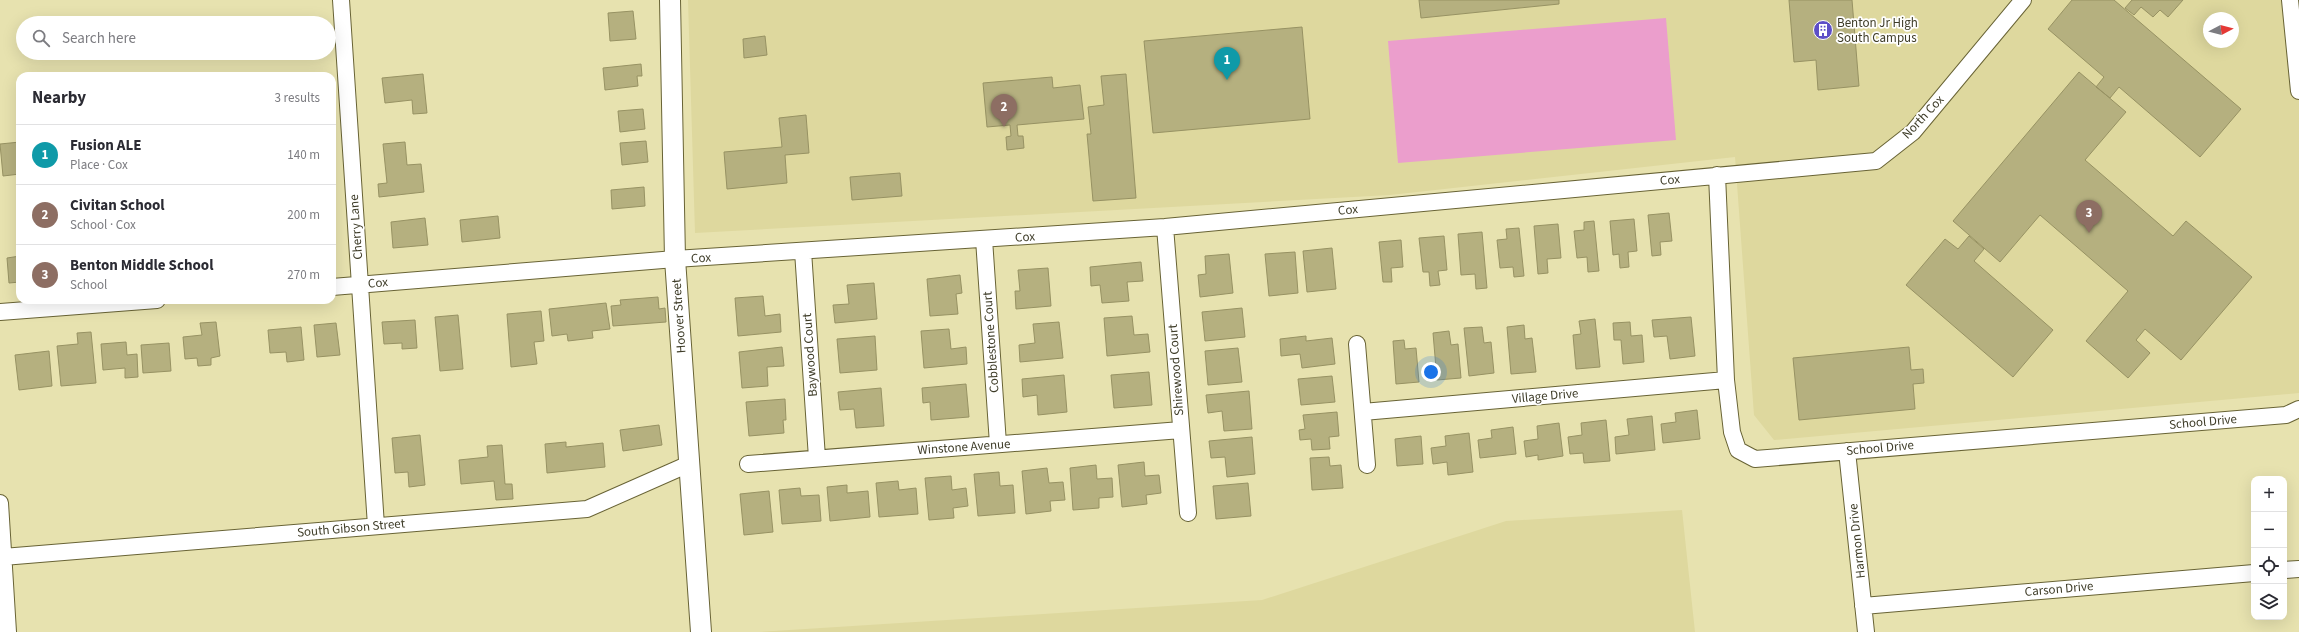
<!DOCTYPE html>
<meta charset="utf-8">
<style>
body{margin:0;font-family:"Source Sans 3",sans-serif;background:#f2f2f3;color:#2b2b33}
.controls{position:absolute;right:12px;bottom:12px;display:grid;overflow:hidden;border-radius:8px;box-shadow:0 4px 16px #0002}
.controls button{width:36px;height:36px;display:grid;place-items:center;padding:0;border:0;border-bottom:1px solid #e1e1e2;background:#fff;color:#2b2b33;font:20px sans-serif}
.compass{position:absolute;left:2203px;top:12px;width:36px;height:36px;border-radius:50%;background:#fff;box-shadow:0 4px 16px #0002;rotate:83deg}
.you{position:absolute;left:1431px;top:372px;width:14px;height:14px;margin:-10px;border:3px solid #fff;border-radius:50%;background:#1a73e8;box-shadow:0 0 0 6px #1a73e833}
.badge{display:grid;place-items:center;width:26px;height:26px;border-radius:50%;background:#ea580c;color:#fff;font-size:13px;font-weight:700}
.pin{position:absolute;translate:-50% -33px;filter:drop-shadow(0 1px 2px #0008)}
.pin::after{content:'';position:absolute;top:21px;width:14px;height:12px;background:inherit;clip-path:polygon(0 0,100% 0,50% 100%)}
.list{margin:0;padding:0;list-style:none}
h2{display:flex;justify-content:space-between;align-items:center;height:52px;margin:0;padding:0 16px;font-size:17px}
h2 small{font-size:13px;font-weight:400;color:#7c7c81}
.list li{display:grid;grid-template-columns:26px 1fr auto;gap:12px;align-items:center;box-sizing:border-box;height:60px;padding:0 16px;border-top:1px solid #e1e1e2}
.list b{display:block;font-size:15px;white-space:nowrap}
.list p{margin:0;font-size:13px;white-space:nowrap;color:#7c7c81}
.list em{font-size:13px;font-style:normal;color:#7c7c81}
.icon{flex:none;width:22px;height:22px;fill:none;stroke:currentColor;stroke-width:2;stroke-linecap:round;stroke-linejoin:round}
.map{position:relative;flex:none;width:2299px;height:632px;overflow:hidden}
.search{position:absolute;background:#fff;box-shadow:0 4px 16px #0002;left:16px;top:16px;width:320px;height:44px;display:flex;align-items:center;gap:10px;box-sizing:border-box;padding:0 14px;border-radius:22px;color:#7c7c81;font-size:15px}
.panel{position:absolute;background:#fff;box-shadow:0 4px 16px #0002;left:16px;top:72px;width:320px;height:232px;border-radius:12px}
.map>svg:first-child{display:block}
.built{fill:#ded89e;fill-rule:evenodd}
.green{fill:#eb9ecc}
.building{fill:#b5b07f;stroke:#979263}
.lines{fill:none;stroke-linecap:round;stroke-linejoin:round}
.minor-casing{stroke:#686335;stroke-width:18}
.tertiary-casing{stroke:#686335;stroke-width:22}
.minor{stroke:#fff;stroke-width:16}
.tertiary{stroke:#fff;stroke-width:20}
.labels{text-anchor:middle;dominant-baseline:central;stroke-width:3.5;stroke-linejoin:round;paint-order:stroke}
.poi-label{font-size:13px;fill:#3e3c28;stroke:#fff;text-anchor:start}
.street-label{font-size:13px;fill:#3e3c28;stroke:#fff}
</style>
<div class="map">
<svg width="2299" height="632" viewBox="0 0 2299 632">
<rect width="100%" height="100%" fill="#e7e2af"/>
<!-- built -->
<path class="built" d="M688,0h1611v393l-525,47 -20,-25 -19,-258 -345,38 -695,38zM2209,18h24v24h-24z
M1682,510l13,122h-935l502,-32 244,-79z"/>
<!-- green -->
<path class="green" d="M1666,18l10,122 -278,23 -10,-122z"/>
<!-- building -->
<path class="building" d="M1419,0h140v4l-138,14z
M1789,0h63l7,86 -41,4 -2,-30 -22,2z
M2072,0h42l127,109 -41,48 -81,-70 -9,11 -14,-11 8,-10 -56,-48z
M2132,0h51l-15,17 -8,-7 -7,7 -12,-10 -7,8 -9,-7z
M633,11l3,28 -26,2 -2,-28z
M1302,27l8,92 -157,14 -9,-92z
M765,36l2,19 -23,3 -1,-19z
M641,64l1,12h-5l1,10 -33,4 -2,-22z
M2079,72l47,40 -41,48 88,76 13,-15 66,56 -71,83 -36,-31 -9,11 14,13 -22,25 -42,-37 42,-50 -88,-76 -40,47 -47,-41z
M423,74l4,39 -14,1 -1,-14 -27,3 -3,-25z
M1126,74l10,124 -43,3 -6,-67h4l-3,-27 16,-2 -3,-29z
M1052,77l1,11 27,-3 4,34 -67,6 1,11h5l1,12 -17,2 -1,-13 5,-1 -1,-11 -23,2 -4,-44z
M643,109l2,20 -25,3 -2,-21z
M806,115l3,38 -24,2 2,28 -60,6 -3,-37 58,-5 -3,-29z
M646,141l2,21 -26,3 -2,-22z
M20,142v32l-17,2 -3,-32z
M405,142l2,23 14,-1 3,28 -45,5 -1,-13 9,-1 -4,-39z
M900,173l2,23 -50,4 -2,-23z
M644,187l1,19 -33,3 -1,-19z
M1669,213l3,28 -12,1 1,13 -9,1 -4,-41z
M498,216l2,22 -38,4 -2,-22z
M425,218l3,27 -35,3 -2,-26z
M1634,219l3,32 -9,1 1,15 -9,1 -1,-14 -6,1 -3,-34z
M1594,221l5,50 -11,1 -1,-15 -10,1 -3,-27 10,-1v-8z
M1558,224l3,34 -14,1 1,14 -10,1 -4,-48z
M1519,228l5,48 -10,1 -1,-10 -13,1 -3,-28 10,-1 -1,-10z
M1482,232l5,56 -11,1 -1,-15 -14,1 -3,-41z
M1444,236l3,34 -9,1 2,14 -10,1 -1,-14h-6l-4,-34z
M1969,236l15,13 -10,12 79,69 -40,47 -107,-92 39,-46 13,10z
M1401,240l2,27 -12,1 1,14h-9l-4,-40z
M1332,248l4,41 -29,3 -4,-41z
M1295,252l3,41 -29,3 -4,-42z
M1229,254l4,39 -33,4 -2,-22 8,-1 -1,-18z
M20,256v26l-11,1 -2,-25z
M1141,262l2,19 -16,1 2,19 -27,2 -2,-18 -9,1 -1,-19z
M1048,268l3,38 -35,3 -1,-18h5l-2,-21z
M960,275l2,18 -6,1 2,20 -28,2 -3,-37z
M874,283l3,36 -42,4 -2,-18 16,-1 -2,-19z
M763,296l2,20 15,-2 1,18 -43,4 -3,-38z
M658,297l1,12 6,-1 1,14 -53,4 -2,-20 10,-1 -1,-5z
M606,303l4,26 -18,2 1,7 -25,3 -1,-7 -15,2 -3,-27z
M1242,308l3,29 -40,4 -3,-29z
M541,311l3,30 -10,1 3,22 -26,3 -4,-53z
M458,315l5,54 -23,2 -5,-54z
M1132,316l2,19 14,-1 2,18 -43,4 -3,-38z
M1691,317l4,39 -25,3 -3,-23 -13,1 -2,-17z
M1595,319l5,48 -24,2 -3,-34 8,-1 -2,-13z
M415,320l2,28 -15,1v-6l-18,1 -2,-22z
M216,322l4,34 -9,2v7l-13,1 -1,-8 -12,1 -2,-22 19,-2 -2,-12z
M1059,322l4,36 -43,4 -1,-17 16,-2 -2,-19z
M1630,322l1,14 11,-1 2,27 -21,2 -2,-24h-7l-1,-17z
M336,323l4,32 -23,2 -3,-32z
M1524,325l1,14 7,-1 4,34 -25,2 -4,-47z
M301,327l3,33 -17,2 -1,-10 -16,1 -2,-23z
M1482,327l2,16 7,-1 3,31 -25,3 -5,-48z
M949,329l2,20 15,-2 1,17 -43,4 -3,-37z
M1449,331l2,14 7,-1 3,34 -24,2 -4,-47z
M91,332l5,51 -35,3 -4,-40 21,-2 -1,-11z
M875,336l2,34 -37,3 -3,-34z
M1306,336v5l26,-3 3,26 -33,4 -2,-14 -19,2 -1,-17z
M1404,340l1,9 11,-1 3,34 -23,2 -3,-43z
M126,342l1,13 10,-1 1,23 -13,1v-10l-22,2 -2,-26z
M169,343l2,28 -28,2 -2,-28z
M782,347l2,19 -17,1 1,19 -26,2 -3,-36z
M1909,347l2,23 12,-1 1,14 -11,1 2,25 -116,11 -6,-62z
M1238,348l4,34 -34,3 -3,-34z
M49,351l3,35 -33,4 -4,-35z
M1149,372l3,33 -38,3 -3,-33z
M1064,375l3,37 -29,3 -1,-20 -14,2 -1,-18z
M1332,376l3,26 -34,3 -3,-26z
M966,384l3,33 -38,3 -1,-18 -7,1 -1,-15z
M881,388l3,38 -28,2 -2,-19 -14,1 -2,-18z
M1249,391l3,38 -28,2 -2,-20 -14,2 -2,-18z
M785,399l1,21h-3l1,13 -35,3 -3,-34z
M1697,410l3,29 -37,4 -2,-19 15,-2 -1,-9z
M1337,412l2,24 -10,1 1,12 -18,1 -1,-11 -11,1 -1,-10 6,-1 -2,-14z
M1652,416l3,34 -39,4 -1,-17 14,-2 -2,-16z
M1606,420l4,41 -26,2 -1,-10 -13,1 -2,-17 14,-2 -1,-12z
M1559,423l4,33 -25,4v-5l-12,2 -2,-16 14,-2 -1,-13z
M659,425l3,20 -39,6 -3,-21z
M1513,427l3,27 -36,4 -2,-18 14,-2 -1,-8z
M1469,433l4,39 -25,3 -1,-13 -14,2 -2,-16 15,-2 -1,-10z
M420,435l5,50 -16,2 -1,-15 -13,1 -3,-35z
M1421,436l2,28 -26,2 -2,-27z
M1252,437l3,37 -28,3 -2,-20 -14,1 -2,-17z
M566,442v5l37,-4 2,24 -58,6 -2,-29z
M502,445l3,39h7l1,15 -17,1 -2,-19 -33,3 -2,-24 29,-3 -1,-11z
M1329,457l1,9 11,-1 2,23 -31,2 -2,-32z
M1144,462l1,14 14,-1 2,18 -15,2 1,9 -25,3 -4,-42z
M1096,465l1,14 15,-1 1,19 -14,1v10l-26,2 -3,-42z
M1047,468l2,15 14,-1 2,18 -15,1 1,10 -25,3 -4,-43z
M999,472l1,14 13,-1 2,28 -37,3 -4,-42z
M951,476l1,14 14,-2 2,18 -15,2 1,10 -25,2 -4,-42z
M898,481l1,9 17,-2 2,26 -39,3 -3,-34z
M1248,483l3,33 -35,3 -3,-33z
M847,485v8l21,-2 2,26 -40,4 -3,-34z
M800,488l1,8 18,-1 2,26 -39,3 -3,-34z
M769,491l4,41 -29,3 -4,-41z"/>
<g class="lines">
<!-- minor casing -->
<g class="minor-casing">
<path id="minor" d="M341,0l35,526
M2290,0l9,91
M1717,175l9,205 6,52 6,18 17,9 531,-44 13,-6
M1165,227l23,286
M984,239l14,205
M803,251l14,207
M332,287l343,-28 490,-32 711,-66 37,-29 110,-132
M0,312l157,-12
M1357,344l10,121
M1363,412l363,-32
M1847,451l19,181
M748,464l433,-34
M0,503l8,129
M3,557l584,-48 102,-45
M2284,570l15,-1
M1863,606l391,-33"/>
</g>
<!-- tertiary casing -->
<g class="tertiary-casing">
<path id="tertiary" d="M670,0l5,259 26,373"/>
</g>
<!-- minor -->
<use href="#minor" class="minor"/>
<!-- tertiary -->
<use href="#tertiary" class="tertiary"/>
</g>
<!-- icons -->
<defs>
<g id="building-disc" transform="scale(1)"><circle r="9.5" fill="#5d4ec7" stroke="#fff"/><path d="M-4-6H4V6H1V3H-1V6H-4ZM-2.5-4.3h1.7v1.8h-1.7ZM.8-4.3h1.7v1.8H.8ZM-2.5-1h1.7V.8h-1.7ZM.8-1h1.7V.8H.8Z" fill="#fff"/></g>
</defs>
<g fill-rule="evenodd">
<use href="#building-disc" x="1823" y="30"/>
</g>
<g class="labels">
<!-- poi labels -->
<g class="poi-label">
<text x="1837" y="23">Benton Jr High<tspan x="1837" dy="15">South Campus</tspan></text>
</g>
<!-- street labels -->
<g class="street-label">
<text transform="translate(1923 117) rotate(-47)">North Cox</text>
<text transform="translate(1670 180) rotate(-5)">Cox</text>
<text transform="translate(1348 210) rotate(-5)">Cox</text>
<text transform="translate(356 227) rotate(-94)">Cherry Lane</text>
<text transform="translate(1025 237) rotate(-4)">Cox</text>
<text transform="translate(701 258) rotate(-4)">Cox</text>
<text transform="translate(378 283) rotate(-5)">Cox</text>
<text transform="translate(679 316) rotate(-94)">Hoover Street</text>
<text transform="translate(991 342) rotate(-94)">Cobblestone Court</text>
<text transform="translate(810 355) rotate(-94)">Baywood Court</text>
<text transform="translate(1176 370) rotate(-94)">Shirewood Court</text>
<text transform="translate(1545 396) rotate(-5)">Village Drive</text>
<text transform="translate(2203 422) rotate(-5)">School Drive</text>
<text transform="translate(964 447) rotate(-4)">Winstone Avenue</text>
<text transform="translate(1880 448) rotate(-5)">School Drive</text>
<text transform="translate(351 528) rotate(-5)">South Gibson Street</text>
<text transform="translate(1857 541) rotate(-96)">Harmon Drive</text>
<text transform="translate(2059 589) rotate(-5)">Carson Drive</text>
</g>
</g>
</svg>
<div class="controls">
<button>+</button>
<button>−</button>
<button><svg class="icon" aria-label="locate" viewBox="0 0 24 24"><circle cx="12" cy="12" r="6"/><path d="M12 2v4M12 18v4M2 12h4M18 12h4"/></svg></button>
<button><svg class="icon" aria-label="layers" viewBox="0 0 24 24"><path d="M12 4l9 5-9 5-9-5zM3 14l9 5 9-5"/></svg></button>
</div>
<svg class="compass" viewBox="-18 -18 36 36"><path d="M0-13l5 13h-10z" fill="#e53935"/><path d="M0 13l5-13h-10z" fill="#7c7c81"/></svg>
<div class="you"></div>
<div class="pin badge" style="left:1227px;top:80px;background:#0f9aa8">1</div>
<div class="pin badge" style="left:1004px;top:127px;background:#8d6e63">2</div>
<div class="pin badge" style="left:2089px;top:233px;background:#8d6e63">3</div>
<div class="search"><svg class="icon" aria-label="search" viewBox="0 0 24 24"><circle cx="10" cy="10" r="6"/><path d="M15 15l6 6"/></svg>Search here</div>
<section class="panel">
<h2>Nearby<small>3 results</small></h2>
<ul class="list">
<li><span class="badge" style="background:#0f9aa8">1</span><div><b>Fusion ALE</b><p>Place · Cox</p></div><em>140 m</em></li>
<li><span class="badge" style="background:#8d6e63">2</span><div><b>Civitan School</b><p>School · Cox</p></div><em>200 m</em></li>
<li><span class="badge" style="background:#8d6e63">3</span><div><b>Benton Middle School</b><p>School</p></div><em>270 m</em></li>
</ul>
</section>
</div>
